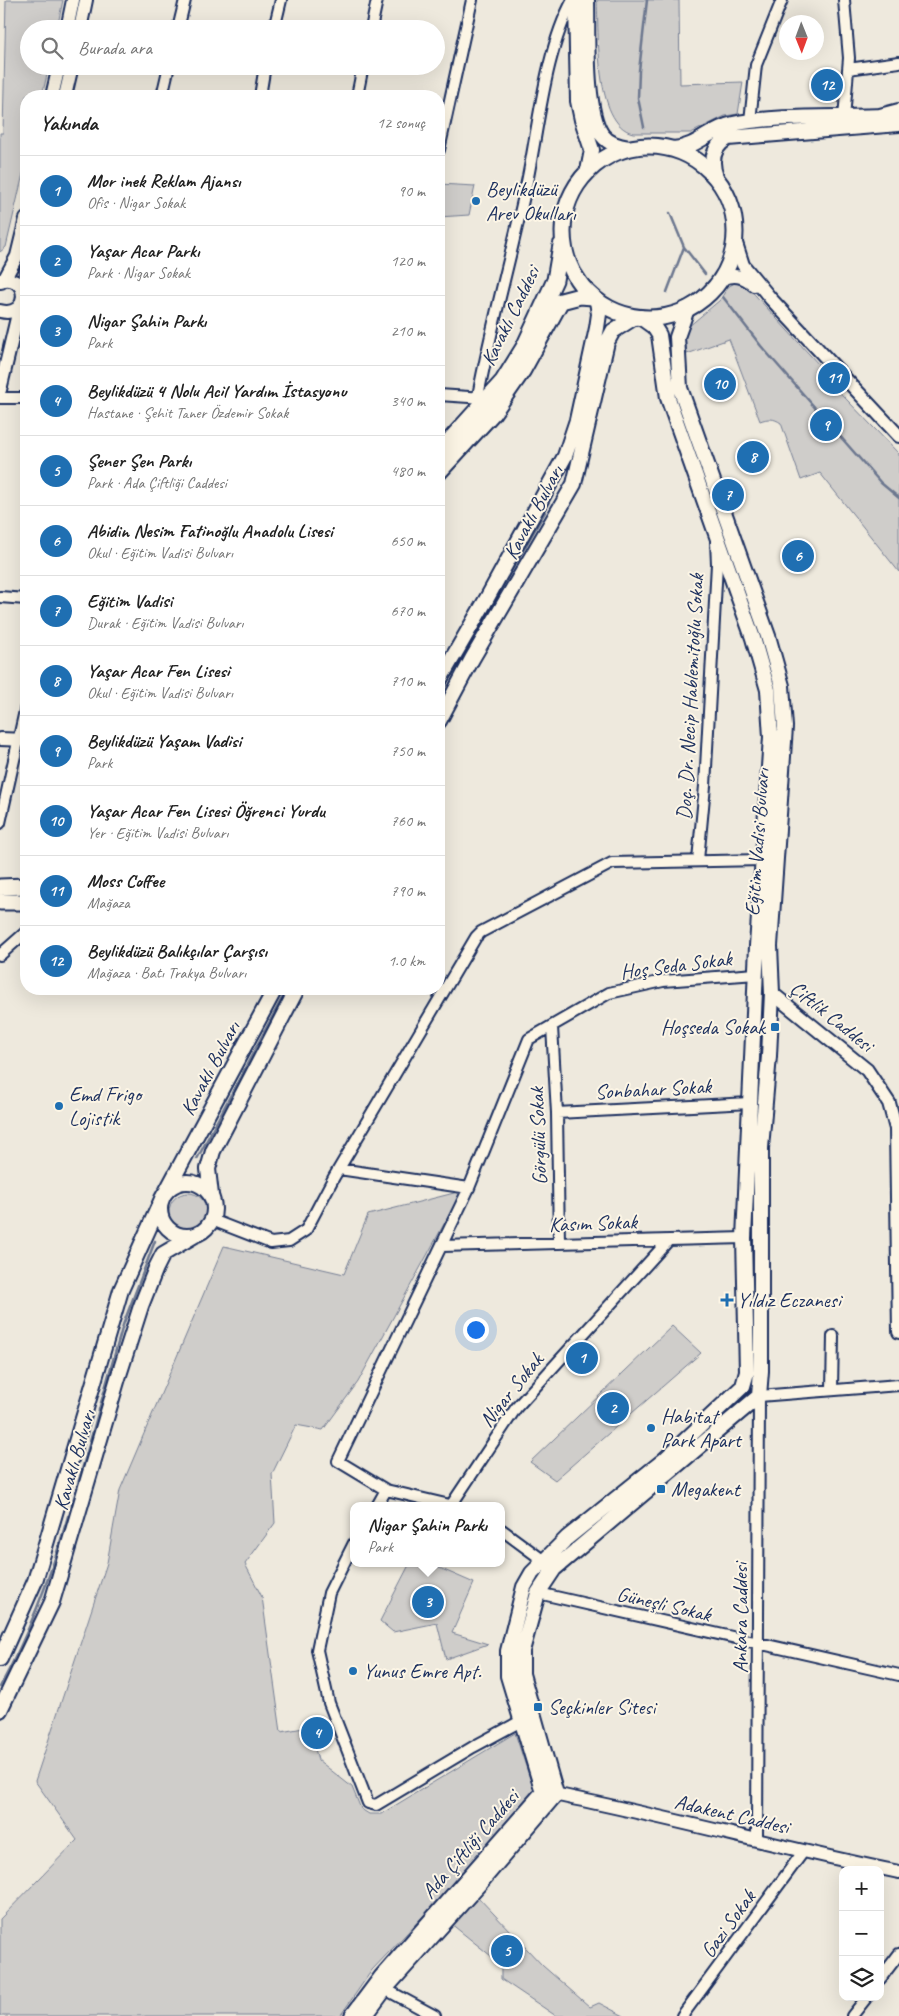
<!DOCTYPE html>
<html lang="tr">
<meta charset="utf-8">
<style>
body{margin:0;font-family:Caveat,sans-serif;background:#f2f2f2;color:#222}
.controls{position:absolute;right:15px;bottom:15px;display:grid;overflow:hidden;border-radius:10px;box-shadow:0 5px 20px #0002}
.controls button{width:45px;height:45px;display:grid;place-items:center;padding:0;border:0;border-bottom:1px solid #e0e0e0;background:#fff;color:#222;font:25px sans-serif}
.compass{position:absolute;left:779px;top:15px;width:45px;height:45px;border-radius:50%;background:#fff;box-shadow:0 5px 20px #0002;rotate:179deg}
.you{position:absolute;left:475px;top:1329px;width:18px;height:18px;margin:-12px;border:4px solid #fff;border-radius:50%;background:#1a73e8;box-shadow:0 0 0 8px #1a73e833}
.badge{display:grid;place-items:center;width:32px;height:32px;border-radius:50%;background:#1f6fb2;color:#fff;font-size:16px;font-weight:700}
.pin{position:absolute;translate:-50% -50%;border:2px solid #fff;box-shadow:0 1px 5px #0006}
.popup{position:absolute;left:350px;top:1502px;width:155px;height:65px;box-sizing:border-box;display:grid;place-content:center;border-radius:10px;background:#fff;filter:drop-shadow(0 1px 4px #0005);font-size:16px;white-space:nowrap;color:#767676}
.popup b{font-size:19px;color:#222}
.popup::after{content:'';position:absolute;left:50%;top:100%;margin-left:-10px;border:10px solid transparent;border-top-color:#fff}
.list{margin:0;padding:0;list-style:none}
h2{display:flex;justify-content:space-between;align-items:center;height:65px;margin:0;padding:0 20px;font-size:21px}
h2 small{font-size:16px;font-weight:400;color:#767676}
.list li{display:grid;grid-template-columns:32px 1fr auto;gap:15px;align-items:center;box-sizing:border-box;height:70px;padding:0 20px;border-top:1px solid #e0e0e0}
.list b{display:block;font-size:19px;white-space:nowrap}
.list p{margin:0;font-size:16px;white-space:nowrap;color:#767676}
.list em{font-size:16px;font-style:normal;color:#767676}
.icon{flex:none;width:28px;height:28px;fill:none;stroke:currentColor;stroke-width:2;stroke-linecap:round;stroke-linejoin:round}
.map{position:relative;flex:none;width:899px;height:2016px;overflow:hidden}
.search{position:absolute;background:#fff;box-shadow:0 5px 20px #0002;left:20px;top:20px;width:425px;height:55px;display:flex;align-items:center;gap:12px;box-sizing:border-box;padding:0 18px;border-radius:28px;color:#767676;font-size:19px}
.panel{position:absolute;background:#fff;box-shadow:0 5px 20px #0002;left:20px;top:90px;width:425px;height:905px;border-radius:20px}
.map>svg:first-child{display:block}
.green{fill:#cfcdca;stroke:#757e94}
.lines{fill:none;stroke-linecap:round;stroke-linejoin:round}
.stream{stroke:#6c778f;stroke-width:2.5}
.minor-casing{stroke:#1b2f5e;stroke-width:14}
.tertiary-casing{stroke:#1b2f5e;stroke-width:16}
.secondary-casing{stroke:#1b2f5e;stroke-width:18}
.primary-casing{stroke:#1b2f5e;stroke-width:19}
.minor{stroke:#fcf5e5;stroke-width:10}
.tertiary{stroke:#fcf5e5;stroke-width:12}
.secondary{stroke:#fcf5e5;stroke-width:14}
.primary{stroke:#fcf5e5;stroke-width:15}
.poi-dot{fill:#1f6fb2;stroke:#fcf5e5;stroke-width:2}
.labels{text-anchor:middle;dominant-baseline:central;stroke-width:4;stroke-linejoin:round;paint-order:stroke}
.poi-label{font-size:21px;fill:#1b2f5e;stroke:#fcf5e5;text-anchor:start}
.street-label{font-size:21px;fill:#1b2f5e;stroke:#fcf5e5}
</style>
<div class="map">
<svg width="899" height="2016" viewBox="0 0 899 2016">
<rect width="100%" height="100%" fill="#eee9dd"/>
<filter id="ink" filterUnits="userSpaceOnUse"><feTurbulence type="fractalNoise" baseFrequency=".02" numOctaves="2"/><feDisplacementMap in="SourceGraphic" scale="10" xChannelSelector="R" yChannelSelector="G"/><feConvolveMatrix kernelMatrix="1 2 1 2 8 2 1 2 1" color-interpolation-filters="sRGB"/></filter>
<g filter="url(#ink)">
<!-- green -->
<path class="green" d="M6,0h57l-6,29h-28v37h20l-7,30h-16v65l-20,86 -6,5v-119h3z
M597,0h82l1,84 63,-2 -5,32 -13,2 -34,17h-58c-39,-9 -34,-102 -36,-133z
M439,184l36,2 -6,29 -30,2z
M736,282l9,2 75,82 3,9 76,79v118l-79,-99 -19,7 -20,-57c-7,-5 -13,-5 -21,-2l-31,-82 -42,15 -2,-20 3,-7 32,-27 8,-13z
M462,1191l-104,191 -35,48 -27,-5 -24,49 3,49 -30,41 17,33 19,135 28,-5 9,33 34,27 9,22 8,5h12l134,-81 19,58v8l-162,171 -32,46h-340v-97l77,-79 -42,-59 72,-218 13,-73 104,-244 120,28 24,-59z
M169 1212a19 19 0 1 1 38 0a19 19 0 1 1-38 0Z
M672,1326l29,27 -146,127 -25,-18z
M410,1563h18l46,20 -22,50 36,11 -42,15 -9,-36 -44,9 -13,-11z
M477,1896l66,70 47,41 9,-4 25,13h-68l-55,-37v-15l-51,-41z"/>
<g class="lines">
<!-- stream -->
<path class="stream" d="M644,127l-6,-29 1,-27 8,-71
M670,213l14,34 21,27
M667,292l17,-45
M723,297l38,49 120,137 18,15
M452,675l93,-163
M439,696l7,-11
M197,1159l90,-170
M72,1505l51,-180 32,-84
M0,1687c30,-55 51,-111 68,-171"/>
<!-- minor casing -->
<g class="minor-casing">
<path id="minor" d="M178,29l7,-29
M274,29l7,-29
M371,29l6,-29
M848,69l51,-7
M162,96l7,-30
M260,96l5,-30
M357,96l6,-30
M844,118l5,-60 -5,-58
M750,121l6,-56 26,-65
M439,150l33,-150
M439,395l45,3
M478,396c14,-74 35,-146 50,-219 11,-55 18,-128 45,-177
M0,398h26
M0,597l26,2
M0,823l26,-117
M698,860l7,-74 12,-222 -1,-22
M0,955l26,-23
M552,1027l5,86 2,130
M557,1113l193,-10
M339,1169l130,19
M212,1220l59,23 18,-2 17,-11 28,-53 142,-240 5,-5 131,-69 151,-3
M442,1246l302,-8
M832,1389l1,-53
M759,1396l140,-11
M452,1504l64,-96 153,-168
M377,1506l9,-16
M454,1506l-68,-16 -48,-29 131,-273 60,-149 80,-46 54,-12 93,-7
M502,1530l42,31
M354,1543l-25,50 -12,57 12,53 39,100 8,2 97,-58 48,-26
M538,1593l361,82
M757,1839l2,-443
M880,1979l19,-25
M385,1989l50,27
M682,2016l121,-164
M852,2016l15,-19"/>
</g>
<!-- tertiary casing -->
<g class="tertiary-casing">
<path id="tertiary" d="M67,29l6,-29
M80,29l6,-29
M52,96l7,-30
M65,96l7,-30
M735,240l8,25 28,34 128,137
M720,279c14,-5 23,-4 34,6
M4,280l13,-24 9,-37
M0,281c30,-9 31,38 0,30
M23,290l3,-18
M0,390l20,-85
M0,739l26,1
M772,993l95,77 22,33 7,26 3,203
M548,1793c118,23 233,55 351,79"/>
</g>
<!-- secondary casing -->
<g class="secondary-casing">
<path id="secondary" d="M576,0l2,101 4,19 10,30 -4,21
M587,0c1,32 -3,110 15,135 7,9 16,11 27,13
M673,149c26,-2 36,-20 60,-25 44,-9 100,-6 147,-8l19,-5
M716,177c-6,-16 -3,-31 12,-39l171,-14
M0,281h1
M439,681l47,-81 79,-144 12,-36 20,-92 2,-14 -2,-13
M439,721l33,-62 102,-175 33,-142 6,-11 22,-14
M160 1209a27 27 0 1 1 54 0a27 27 0 1 1-54 0Z
M166,1192l109,-203
M211,1195l-3,-26 5,-18 84,-162
M0,1659l35,-78 86,-291 41,-91
M0,1710l52,-108 66,-224 23,-72 15,-38 7,-14 34,-20
M352,2016l30,-40 161,-184 -35,-116v-25l16,-64 8,-14 35,-35 96,-77 80,-75 4,-14 -3,-134 13,-292 14,-209 -3,-47 -15,-52 -85,-240 -9,-63 -5,-8 -14,-10
M365,2016l20,-27 96,-107 75,-88 -34,-120v-23l16,-58 16,-24 205,-173 2,-25v-223l8,-92 3,-63 -2,-47 15,-219 -3,-41 -14,-50 -88,-248 -3,-51 10,-28"/>
</g>
<!-- primary casing -->
<g class="primary-casing">
<path id="primary" d="M563 232a86 86 0 1 1 172 0a86 86 0 1 1-172 0Z
M439,452l64,-71 21,-34 31,-67 6,-35
M439,472l54,-59 30,-43 38,-69 19,-5 13,1
M0,887l26,-1
M0,902h26"/>
</g>
<!-- minor -->
<use href="#minor" class="minor"/>
<!-- tertiary -->
<use href="#tertiary" class="tertiary"/>
<!-- secondary -->
<use href="#secondary" class="secondary"/>
<!-- primary -->
<use href="#primary" class="primary"/>
</g>
</g>
<!-- markers -->
<g class="poi-dot">
<circle cx="476" cy="201" r="5"/>
<rect x="770" y="1022" width="10" height="10" rx="2.5"/>
<circle cx="59" cy="1106" r="5"/>
<path d="M724.5 1292.5h5v5h5v5h-5v5h-5v-5h-5v-5h5z"/>
<circle cx="651" cy="1428" r="5"/>
<rect x="656" y="1484" width="10" height="10" rx="2.5"/>
<circle cx="353" cy="1671" r="5"/>
<rect x="533" y="1702" width="10" height="10" rx="2.5"/>
</g>
<g class="labels">
<!-- poi labels -->
<g class="poi-label">
<text x="486" y="189">Beylikdüzü<tspan x="486" dy="24">Arev Okulları</tspan></text>
<text x="765" y="1027" text-anchor="end">Hoşseda Sokak</text>
<text x="69" y="1094">Emd Frigo<tspan x="69" dy="24">Lojistik</tspan></text>
<text x="737" y="1300">Yıldız Eczanesi</text>
<text x="661" y="1416">Habitat<tspan x="661" dy="24">Park Apart</tspan></text>
<text x="671" y="1489">Megakent</text>
<text x="363" y="1671">Yunus Emre Apt.</text>
<text x="548" y="1707">Seçkinler Sitesi</text>
</g>
<!-- street labels -->
<g class="street-label">
<text transform="translate(510 316) rotate(-64)">Kavaklı Caddesi</text>
<text transform="translate(533 512) rotate(-62)">Kavaklı Bulvarı</text>
<text transform="translate(690 697) rotate(-87)">Doç. Dr. Necip Hablemitoğlu Sokak</text>
<text transform="translate(757 842) rotate(-86)">Eğitim Vadisi Bulvarı</text>
<text transform="translate(676 965) rotate(-7)">Hoş Seda Sokak</text>
<text transform="translate(832 1016) rotate(39)">Çiftlik Caddesi</text>
<text transform="translate(210 1068) rotate(-62)">Kavaklı Bulvarı</text>
<text transform="translate(653 1089) rotate(-3)">Sonbahar Sokak</text>
<text transform="translate(538 1136) rotate(-92)">Görgülü Sokak</text>
<text transform="translate(593 1223) rotate(-2)">Kasım Sokak</text>
<text transform="translate(511 1390) rotate(-51)">Nigar Sokak</text>
<text transform="translate(74 1460) rotate(-74)">Kavaklı Bulvarı</text>
<text transform="translate(664 1604) rotate(13)">Güneşli Sokak</text>
<text transform="translate(740 1618) rotate(-90)">Ankara Caddesi</text>
<text transform="translate(732 1814) rotate(13)">Adakent Caddesi</text>
<text transform="translate(470 1844) rotate(-49)">Ada Çiftliği Caddesi</text>
<text transform="translate(728 1924) rotate(-54)">Gazi Sokak</text>
</g>
</g>
</svg>
<div class="controls">
<button>+</button>
<button>−</button>
<button><svg class="icon" aria-label="layers" viewBox="0 0 24 24"><path d="M12 4l9 5-9 5-9-5zM3 14l9 5 9-5"/></svg></button>
</div>
<svg class="compass" viewBox="-18 -18 36 36"><path d="M0-13l5 13h-10z" fill="#e53935"/><path d="M0 13l5-13h-10z" fill="#767676"/></svg>
<div class="you"></div>
<div class="pin badge" style="left:582px;top:1358px">1</div>
<div class="pin badge" style="left:613px;top:1408px">2</div>
<div class="pin badge" style="left:428px;top:1602px">3</div>
<div class="popup"><b>Nigar Şahin Parkı</b>Park</div>
<div class="pin badge" style="left:317px;top:1733px">4</div>
<div class="pin badge" style="left:507px;top:1951px">5</div>
<div class="pin badge" style="left:798px;top:556px">6</div>
<div class="pin badge" style="left:728px;top:495px">7</div>
<div class="pin badge" style="left:753px;top:457px">8</div>
<div class="pin badge" style="left:826px;top:425px">9</div>
<div class="pin badge" style="left:720px;top:384px">10</div>
<div class="pin badge" style="left:834px;top:378px">11</div>
<div class="pin badge" style="left:827px;top:85px">12</div>
<div class="search"><svg class="icon" aria-label="search" viewBox="0 0 24 24"><circle cx="10" cy="10" r="6"/><path d="M15 15l6 6"/></svg>Burada ara</div>
<section class="panel">
<h2>Yakında<small>12 sonuç</small></h2>
<ul class="list">
<li><span class="badge">1</span><div><b>Mor inek Reklam Ajansı</b><p>Ofis · Nigar Sokak</p></div><em>90 m</em></li>
<li><span class="badge">2</span><div><b>Yaşar Acar Parkı</b><p>Park · Nigar Sokak</p></div><em>120 m</em></li>
<li><span class="badge">3</span><div><b>Nigar Şahin Parkı</b><p>Park</p></div><em>210 m</em></li>
<li><span class="badge">4</span><div><b>Beylikdüzü 4 Nolu Acil Yardım İstasyonu</b><p>Hastane · Şehit Taner Özdemir Sokak</p></div><em>340 m</em></li>
<li><span class="badge">5</span><div><b>Şener Şen Parkı</b><p>Park · Ada Çiftliği Caddesi</p></div><em>480 m</em></li>
<li><span class="badge">6</span><div><b>Abidin Nesim Fatinoğlu Anadolu Lisesi</b><p>Okul · Eğitim Vadisi Bulvarı</p></div><em>650 m</em></li>
<li><span class="badge">7</span><div><b>Eğitim Vadisi</b><p>Durak · Eğitim Vadisi Bulvarı</p></div><em>670 m</em></li>
<li><span class="badge">8</span><div><b>Yaşar Acar Fen Lisesi</b><p>Okul · Eğitim Vadisi Bulvarı</p></div><em>710 m</em></li>
<li><span class="badge">9</span><div><b>Beylikdüzü Yaşam Vadisi</b><p>Park</p></div><em>750 m</em></li>
<li><span class="badge">10</span><div><b>Yaşar Acar Fen Lisesi Öğrenci Yurdu</b><p>Yer · Eğitim Vadisi Bulvarı</p></div><em>760 m</em></li>
<li><span class="badge">11</span><div><b>Moss Coffee</b><p>Mağaza</p></div><em>790 m</em></li>
<li><span class="badge">12</span><div><b>Beylikdüzü Balıkçılar Çarşısı</b><p>Mağaza · Batı Trakya Bulvarı</p></div><em>1.0 km</em></li>
</ul>
</section>
</div>
